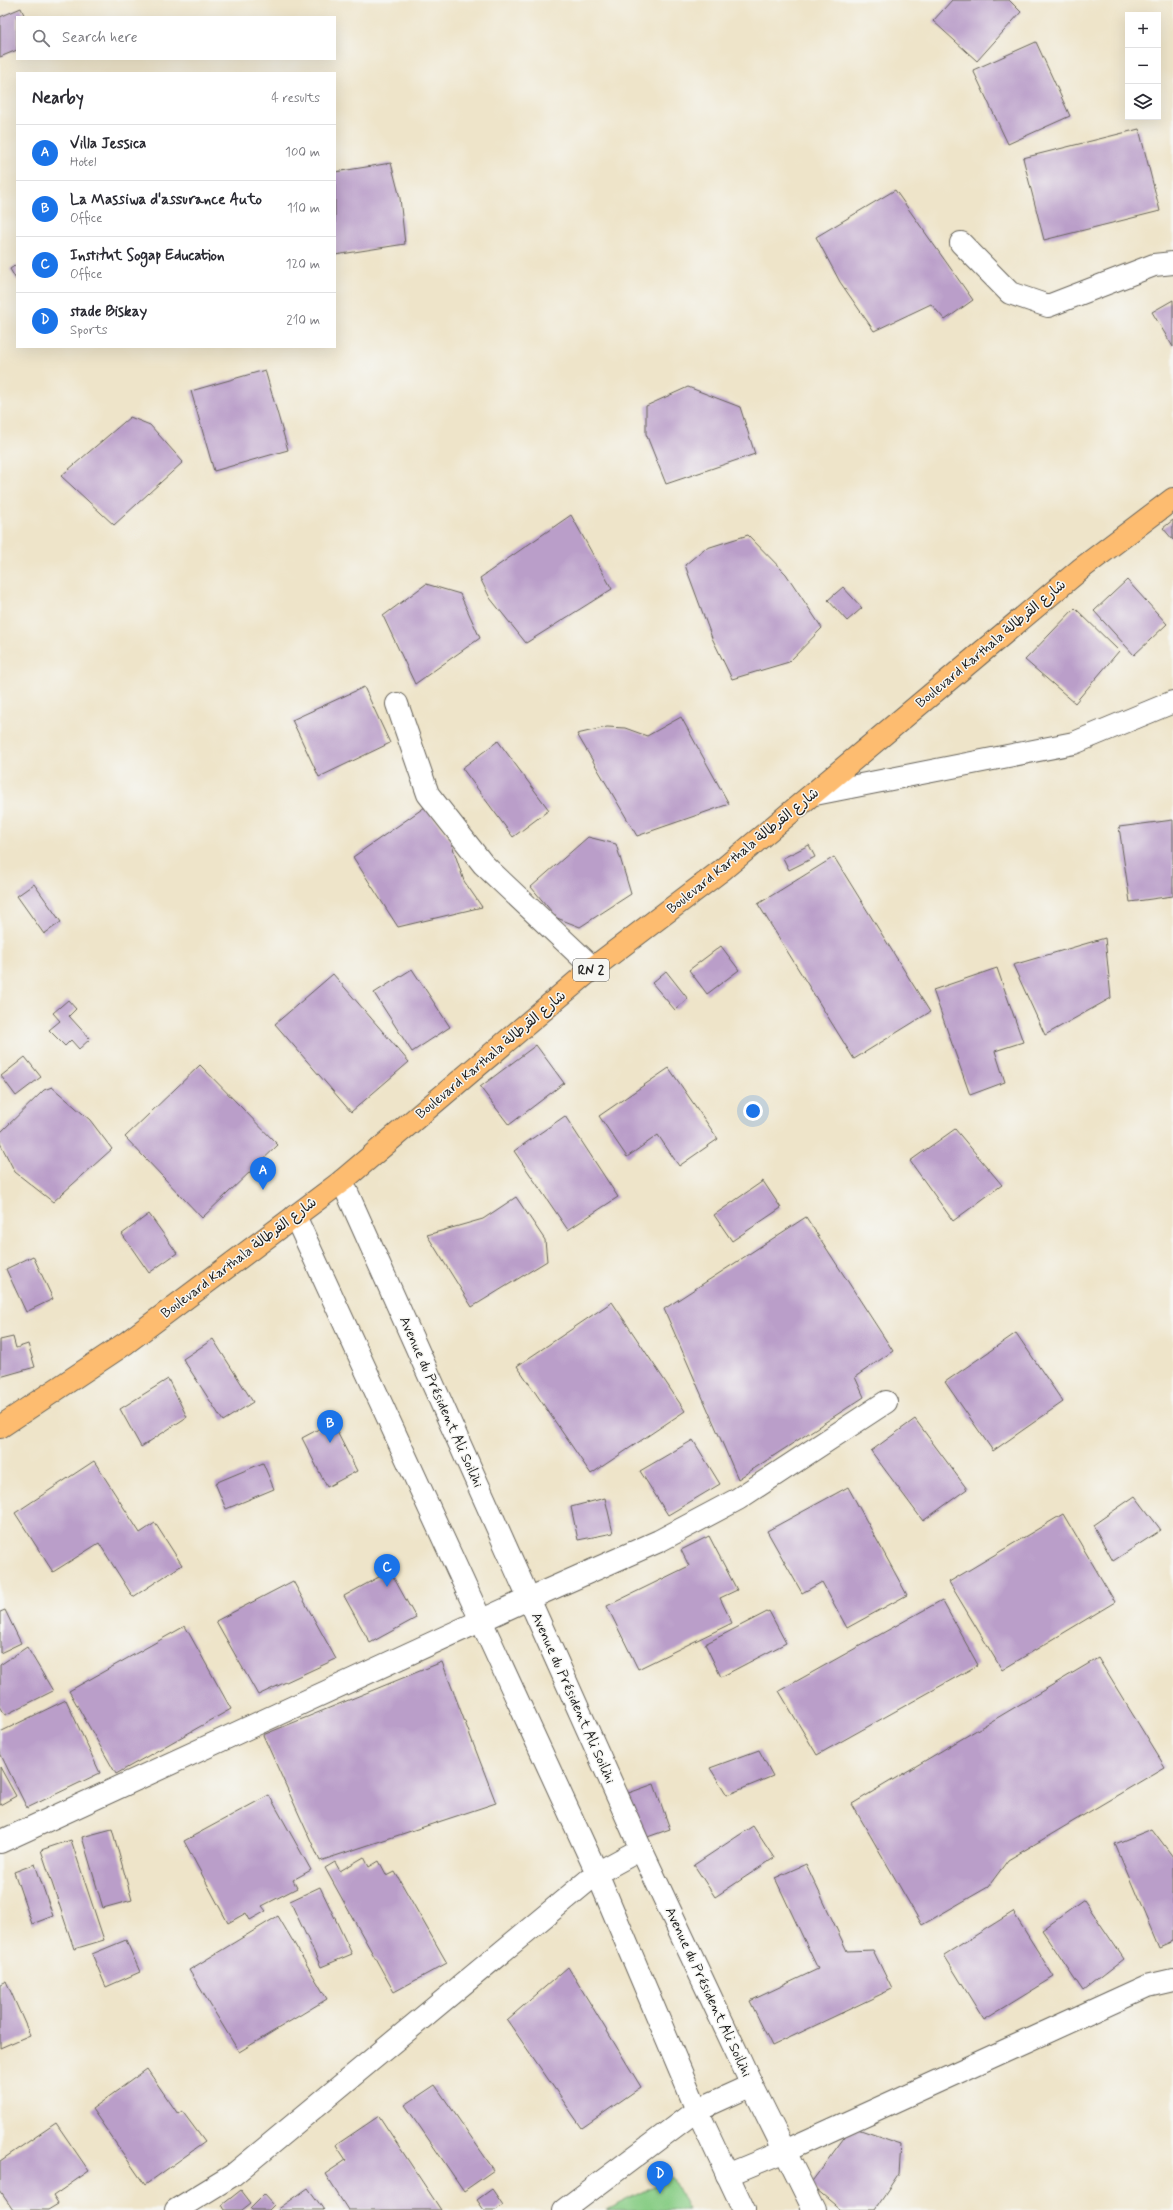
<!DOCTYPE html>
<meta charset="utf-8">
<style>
body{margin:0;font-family:Mynerve,"Playpen Sans Arabic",sans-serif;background:#f2f2f3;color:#2b2b33}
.controls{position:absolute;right:12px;top:12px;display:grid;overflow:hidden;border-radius:0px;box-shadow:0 4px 16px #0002}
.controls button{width:36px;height:36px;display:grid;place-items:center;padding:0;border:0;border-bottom:1px solid #e1e1e2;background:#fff;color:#2b2b33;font:20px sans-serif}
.you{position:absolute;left:753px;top:1111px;width:14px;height:14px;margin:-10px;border:3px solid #fff;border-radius:50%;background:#1a73e8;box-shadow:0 0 0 6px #1a73e833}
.badge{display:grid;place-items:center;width:26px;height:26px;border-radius:50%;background:#1a73e8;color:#fff;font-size:13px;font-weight:700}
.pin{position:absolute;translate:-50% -33px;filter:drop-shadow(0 1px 2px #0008)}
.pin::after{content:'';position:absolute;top:21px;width:14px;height:12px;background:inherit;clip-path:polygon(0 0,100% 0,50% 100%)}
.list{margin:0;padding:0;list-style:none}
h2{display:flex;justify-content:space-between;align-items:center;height:52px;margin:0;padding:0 16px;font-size:17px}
h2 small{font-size:13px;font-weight:400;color:#7c7c81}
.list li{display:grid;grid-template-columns:26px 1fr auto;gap:12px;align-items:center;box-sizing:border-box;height:56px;padding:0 16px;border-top:1px solid #e1e1e2}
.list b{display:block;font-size:15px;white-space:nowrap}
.list p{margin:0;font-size:13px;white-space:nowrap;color:#7c7c81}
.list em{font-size:13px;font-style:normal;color:#7c7c81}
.icon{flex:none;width:22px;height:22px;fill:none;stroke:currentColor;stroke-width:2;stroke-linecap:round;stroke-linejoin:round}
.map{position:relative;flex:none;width:1173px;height:2210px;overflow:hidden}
.search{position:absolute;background:#fff;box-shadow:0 4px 16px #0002;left:16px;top:16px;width:320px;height:44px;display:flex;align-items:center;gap:10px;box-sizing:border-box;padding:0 14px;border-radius:0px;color:#7c7c81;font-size:15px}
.panel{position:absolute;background:#fff;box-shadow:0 4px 16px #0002;left:16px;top:72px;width:320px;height:276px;border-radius:0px}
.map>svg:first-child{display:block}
.green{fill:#8ace87;stroke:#537552}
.building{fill:#ba9ec9}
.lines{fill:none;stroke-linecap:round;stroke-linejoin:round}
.minor-casing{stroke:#666259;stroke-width:24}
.tertiary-casing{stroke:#666259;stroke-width:24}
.primary-casing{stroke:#666259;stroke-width:24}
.minor{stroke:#fff;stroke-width:22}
.tertiary{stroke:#fff;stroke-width:22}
.primary{stroke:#fdbc70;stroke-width:22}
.labels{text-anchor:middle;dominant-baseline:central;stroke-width:3;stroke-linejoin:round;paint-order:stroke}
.shield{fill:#f6f6f2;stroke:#5d5d5c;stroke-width:1}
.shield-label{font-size:13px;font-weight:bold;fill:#1c1c1c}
.street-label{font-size:14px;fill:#1c1c1c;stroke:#f6f6f2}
</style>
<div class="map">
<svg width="1173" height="2210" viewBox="0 0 1173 2210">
<rect width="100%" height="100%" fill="#f6f6f2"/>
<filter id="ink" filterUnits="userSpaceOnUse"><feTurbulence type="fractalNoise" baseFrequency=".025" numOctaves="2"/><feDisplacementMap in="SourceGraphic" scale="8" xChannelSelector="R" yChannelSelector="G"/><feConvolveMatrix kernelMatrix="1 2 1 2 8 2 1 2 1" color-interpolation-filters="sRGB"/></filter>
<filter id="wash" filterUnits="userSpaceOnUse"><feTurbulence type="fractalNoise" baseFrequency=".012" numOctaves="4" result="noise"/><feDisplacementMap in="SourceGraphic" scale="16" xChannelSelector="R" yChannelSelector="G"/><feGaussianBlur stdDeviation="0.9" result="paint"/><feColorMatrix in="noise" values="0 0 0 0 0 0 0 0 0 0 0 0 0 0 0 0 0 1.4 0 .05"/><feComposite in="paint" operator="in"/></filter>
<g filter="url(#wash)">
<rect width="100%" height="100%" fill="#eee4c9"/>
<!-- green -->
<path class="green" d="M672,2177l16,33h-82z"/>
<g id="blocks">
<!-- building -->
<path class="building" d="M952,0h57l12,12 -44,49 -44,-40z
M21,8l4,9h-8v33l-17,7v-40z
M1036,42l34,74 -62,28 -35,-74z
M1139,129l21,82 -116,29 -21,-82z
M391,163l9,35 5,46 -70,11v-83z
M895,190l78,110 -28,20 -14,-16 -57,27 -34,-49 -24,-45z
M17,264v17l-7,-12z
M1173,300v47l-21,-35z
M265,370l23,80 -74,21 -23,-80z
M688,387l52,20 15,47 -89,30 -20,-50v-28z
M130,417l20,8 33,37 -69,63 -53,-49z
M571,515l41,74 -86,54 -36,-45 -10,-20z
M1173,520v20l-10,-12z
M748,535l38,39 36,54 -33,34 -57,17 -20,-41 -27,-73 19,-16z
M1127,580l40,44 -33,31 -40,-44z
M426,584l34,10 20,44 -65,46 -32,-68z
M843,587l19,21 -15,13 -19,-21z
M1075,608l44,43 -44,52 -50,-43z
M364,687l26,56 -71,34 -27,-57z
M681,717l48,87 -92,32 -60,-102 30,-7 18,1 22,8z
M498,741l51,69 -36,27 -51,-69z
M425,807l25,32 14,42 18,26 -84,20 -45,-70z
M1173,820v76l-43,6 -11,-75z
M588,837l28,7 15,50 -51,33 -23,-9 -26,-31z
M809,845l6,12 -26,13 -6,-12z
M834,857l96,155 -76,47 -96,-155z
M34,884l27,38 -17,12 -27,-38z
M1105,938l6,60 -66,37 -32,-70z
M721,946l18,24 -32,24 -18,-24z
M997,968l26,74 -28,9 10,31 -35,13 -37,-105z
M412,969l38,58 -38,25 -38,-59z
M666,971l22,28 -13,11 -23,-27z
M333,974l76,88 -58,50 -76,-88z
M68,1000l8,9 -7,7 21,23 -11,10 -8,-9 -6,6 -16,-16 11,-9 -7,-8z
M536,1045l28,38 -55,42 -29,-38z
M25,1057l16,20 -25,19 -15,-20z
M200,1065l78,80 -76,73 -77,-81z
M669,1068l49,71 -39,27 -21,-31 -31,22 -28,-41z
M52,1087l38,33 22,29 -59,53 -38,-30 -15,-29v-10l44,-43z
M565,1116l53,81 -50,33 -54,-79z
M955,1129l47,56 -49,36 -43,-60z
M763,1181l18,27 -49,33 -18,-26z
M516,1197l29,43 2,21 -75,46 -45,-72 56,-16z
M149,1214l28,39 -28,20 -27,-39z
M806,1217l87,134 -38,26 9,20 -126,82 -74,-170z
M33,1256l20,43 -27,13 -20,-43z
M612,1302l73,109 -94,63 -74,-108z
M1016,1333l47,69 -70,49 -48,-69z
M13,1337l3,11 12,-4 7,23 -35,10v-37z
M213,1339l40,63 -30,19 -40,-62z
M168,1379l19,38 -46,30 -21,-38z
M915,1419l52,70 -44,32 -52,-70z
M332,1422l25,49 -30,16 -25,-49z
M693,1440l27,44 -52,31 -28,-44z
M94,1461l46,72 15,-10 27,42 -49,32 -34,-54 -46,29 -38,-59z
M263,1463l11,26 -48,20 -11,-26z
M848,1487l59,108 -60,33 -25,-46 -20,11 -35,-62z
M1135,1496l26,34 -48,31 -20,-36z
M605,1498l8,35 -35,7 -7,-33z
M1063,1514l52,88 -113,68 -53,-88z
M709,1536l28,54 -17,8 12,25 -94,46 -31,-63 82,-40 -8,-16z
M390,1571l26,47 -46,25 -26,-47z
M293,1581l43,78 -78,36 -42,-74z
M942,1600l36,65 -161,90 -38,-64z
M5,1610l16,33 -21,10v-41z
M769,1611l17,32 -65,34 -16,-33z
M185,1626l46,83 -115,65 -47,-83z
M27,1647l26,44 -48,24 -5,-9v-41z
M1098,1658l67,109 -157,93 -20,27 -66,38 -70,-121z
M442,1662l54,141 -176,58 -57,-126z
M66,1700l34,73 -73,35 -27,-55v-21z
M759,1750l14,26 -46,19 -17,-27z
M0,1767l16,29 -16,9z
M654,1784l16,45 -31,11 -16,-45z
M269,1795l42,75 -18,10 4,8 -35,18 4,5 -16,9 -4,-7 -18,10 -44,-82z
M753,1826l21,32 -59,39 -21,-32z
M112,1829l20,71 -29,8 -21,-71z
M1152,1829l21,28v85l-14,6 -44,-104z
M71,1840l33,100 -30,9 -33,-99z
M364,1857l5,10 10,-6 8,15 8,-4 52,91 -53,29 -69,-124 10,-6 5,9z
M35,1864l18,52 -21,8 -18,-52z
M806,1864l41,87 26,-1 19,39 -120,57 -22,-45 68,-32 -43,-91z
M320,1887l32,67 -31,13 -31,-66z
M1084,1900l40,59 -41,32 -41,-61z
M1013,1912l41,65 -70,43 -40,-65z
M278,1916l49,83 -88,53 -50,-82z
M126,1940l14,32 -34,15 -14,-33z
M568,1967l73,120 -59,41 -75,-108z
M6,1981l24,54 -30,13v-64z
M147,2069l31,45 4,-3 23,31 -60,43 -53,-76z
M435,2085l59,85 -30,21 -59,-86z
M379,2116l62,94h-93l-23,-36 21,-14 -10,-15z
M56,2123l33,48 -36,25 5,8 -10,6h-35l-13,-19v-30z
M852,2127l49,17 -2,30 -24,36h-34l-31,-26z
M308,2188l16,22h-47z
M492,2189l11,16 -7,5h-12l-7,-10z
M241,2190l10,13 -9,7h-17l-3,-5z
M264,2194l10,11 -5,5h-17l-2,-2z"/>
</g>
</g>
<g filter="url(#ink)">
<use href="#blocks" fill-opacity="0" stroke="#666259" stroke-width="1"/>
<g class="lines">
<!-- minor casing -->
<g class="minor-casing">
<path id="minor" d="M961,243l49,50 38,13 106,-41 19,-2
M397,704l31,90 55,70 110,104
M815,794l259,-51 99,-41
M0,1842l528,-243 131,-58 79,-42 148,-97
M727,2175l58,-24 362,-165 26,-6
M176,2210l57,-35 364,-302 44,-24
M564,2210l133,-100 55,-25"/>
</g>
<!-- tertiary casing -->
<g class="tertiary-casing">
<path id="tertiary" d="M342,1181l299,668 111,236 62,125
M295,1216l302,657 100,237 47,100"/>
</g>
<!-- primary casing -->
<g class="primary-casing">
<path id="primary" d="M0,1427l126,-84 216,-162 251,-213 129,-98 360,-302 91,-69"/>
</g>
<!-- minor -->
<use href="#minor" class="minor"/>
<!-- tertiary -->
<use href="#tertiary" class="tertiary"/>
<!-- primary -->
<use href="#primary" class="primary"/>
</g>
</g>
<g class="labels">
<!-- shield labels -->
<rect class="shield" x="573" y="959" width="36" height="22" rx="3"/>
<g class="shield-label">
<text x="591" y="970">RN 2</text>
</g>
<!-- street labels -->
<g class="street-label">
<text transform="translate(991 644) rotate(-40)">Boulevard Karthala شارع القرطالة</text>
<text transform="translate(743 851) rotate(-39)">Boulevard Karthala شارع القرطالة</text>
<text transform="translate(491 1055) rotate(-40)">Boulevard Karthala شارع القرطالة</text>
<text transform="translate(239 1258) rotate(-37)">Boulevard Karthala شارع القرطالة</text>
<text transform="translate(441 1402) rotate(66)">Avenue du Président Ali Soilihi</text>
<text transform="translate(573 1698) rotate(66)">Avenue du Président Ali Soilihi</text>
<text transform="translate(708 1992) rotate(65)">Avenue du Président Ali Soilihi</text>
</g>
</g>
</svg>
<div class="controls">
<button>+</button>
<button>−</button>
<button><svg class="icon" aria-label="layers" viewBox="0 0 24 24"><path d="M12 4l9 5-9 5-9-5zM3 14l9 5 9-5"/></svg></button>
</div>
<div class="you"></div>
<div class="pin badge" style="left:263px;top:1190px">A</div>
<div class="pin badge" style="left:330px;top:1443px">B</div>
<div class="pin badge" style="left:387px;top:1587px">C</div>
<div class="pin badge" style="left:660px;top:2194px">D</div>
<div class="search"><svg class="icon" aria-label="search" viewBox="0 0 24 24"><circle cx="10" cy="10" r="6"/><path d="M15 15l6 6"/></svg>Search here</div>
<section class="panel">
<h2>Nearby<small>4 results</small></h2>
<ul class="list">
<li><span class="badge">A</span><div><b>Villa Jessica</b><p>Hotel</p></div><em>100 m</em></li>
<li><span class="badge">B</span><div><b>La Massiwa d'assurance Auto</b><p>Office</p></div><em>110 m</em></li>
<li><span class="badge">C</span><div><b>Institut Sogap Education</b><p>Office</p></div><em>120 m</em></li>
<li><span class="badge">D</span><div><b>stade Biskay</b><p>Sports</p></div><em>210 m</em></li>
</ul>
</section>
</div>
